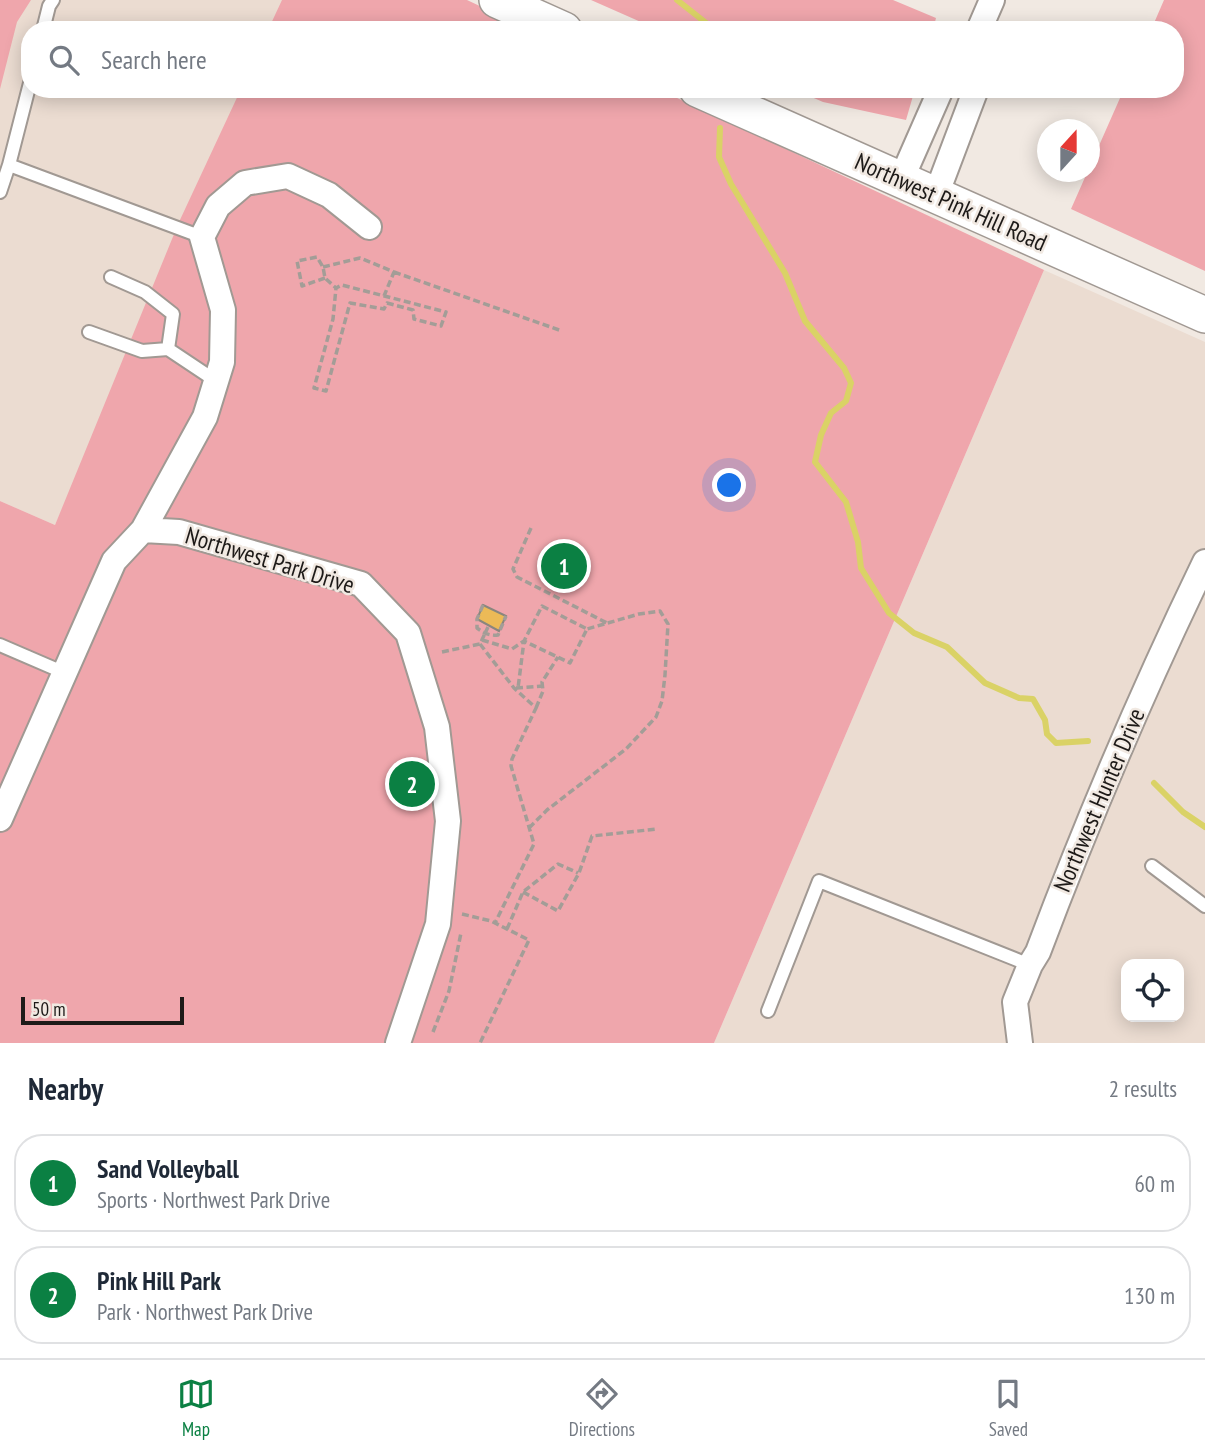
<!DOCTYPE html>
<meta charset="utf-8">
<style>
body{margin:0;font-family:"PT Sans Narrow",sans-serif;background:#f2f2f3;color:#1f2937}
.controls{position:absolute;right:21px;bottom:21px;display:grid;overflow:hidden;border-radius:14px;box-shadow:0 4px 18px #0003}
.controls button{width:63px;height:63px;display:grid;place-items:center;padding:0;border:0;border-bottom:2px solid #e0e1e3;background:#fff;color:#1f2937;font:35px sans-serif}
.compass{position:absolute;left:1037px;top:119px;width:63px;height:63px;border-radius:50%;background:#fff;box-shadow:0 4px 18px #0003;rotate:21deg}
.scale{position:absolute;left:21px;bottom:18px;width:163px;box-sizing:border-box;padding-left:7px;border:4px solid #1d1a18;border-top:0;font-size:19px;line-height:24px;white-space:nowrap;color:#1d1a18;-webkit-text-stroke:5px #f1e9e2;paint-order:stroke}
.you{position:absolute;left:730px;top:486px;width:24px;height:24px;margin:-18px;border:5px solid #fff;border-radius:50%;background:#1a73e8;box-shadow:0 0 0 10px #1a73e833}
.badge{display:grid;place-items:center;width:46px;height:46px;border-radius:50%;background:#0b8043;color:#fff;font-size:23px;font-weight:700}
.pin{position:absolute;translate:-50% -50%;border:4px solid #fff;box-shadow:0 2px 7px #0006}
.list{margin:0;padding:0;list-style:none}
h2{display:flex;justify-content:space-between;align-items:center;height:91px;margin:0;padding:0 28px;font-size:30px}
h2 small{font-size:23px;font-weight:400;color:#747a83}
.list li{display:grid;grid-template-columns:46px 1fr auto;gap:21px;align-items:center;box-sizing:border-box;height:98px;margin:0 14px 14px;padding:0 14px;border:2px solid #e0e1e3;border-radius:28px}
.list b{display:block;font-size:26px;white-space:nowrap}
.list p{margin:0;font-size:23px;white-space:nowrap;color:#747a83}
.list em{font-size:23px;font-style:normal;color:#747a83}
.icon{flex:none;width:38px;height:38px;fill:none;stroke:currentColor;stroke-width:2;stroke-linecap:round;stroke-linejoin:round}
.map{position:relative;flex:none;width:1205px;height:1043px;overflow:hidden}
.search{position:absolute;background:#fff;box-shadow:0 4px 18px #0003;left:21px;right:21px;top:21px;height:77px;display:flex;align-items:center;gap:18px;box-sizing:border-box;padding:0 24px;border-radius:28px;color:#747a83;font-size:26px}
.sheet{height:315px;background:#fff}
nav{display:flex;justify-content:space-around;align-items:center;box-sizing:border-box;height:98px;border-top:2px solid #e0e1e3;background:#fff;font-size:19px;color:#747a83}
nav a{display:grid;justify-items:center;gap:4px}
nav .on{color:#0b8043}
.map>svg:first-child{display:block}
.built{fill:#ebdcd1;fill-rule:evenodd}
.green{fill:#efa6ac}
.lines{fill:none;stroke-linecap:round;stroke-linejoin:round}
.stream{stroke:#dad266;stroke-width:6}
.building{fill:#ecba57;stroke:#8a867e;stroke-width:2}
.lane-casing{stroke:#a19993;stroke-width:16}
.street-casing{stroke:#a19993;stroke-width:28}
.secondary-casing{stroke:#a19993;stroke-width:38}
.path{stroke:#a39d97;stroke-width:3.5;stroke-dasharray:7 3.5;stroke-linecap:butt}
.lane{stroke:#fff;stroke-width:12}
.street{stroke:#fff;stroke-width:24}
.secondary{stroke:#fff;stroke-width:35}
.labels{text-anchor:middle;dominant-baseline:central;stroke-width:5;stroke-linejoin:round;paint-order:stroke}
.street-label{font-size:24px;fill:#1d1a18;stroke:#f1e9e2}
</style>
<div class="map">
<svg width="1205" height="1043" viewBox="0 0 1205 1043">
<rect width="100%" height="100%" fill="#f1e9e2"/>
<!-- built -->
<path class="built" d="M0,0h284l-13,30h-241v59h215l-190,436 -55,-24z
M1044,270l161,72v701h-491zM1126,964h53v53h-53z"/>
<!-- green -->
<path class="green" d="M0,0h31l-14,22 -17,67z
M282,0h185l64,30h-263z
M591,0h302l43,18 -3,12h-274z
M1164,0h41v271l-134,-62 53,-120h51v-59h-24z
M241,89h417l386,181 -330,773h-714v-542l55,24 124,-303z
M793,89h122l-9,31 -83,-18z"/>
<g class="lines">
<!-- stream -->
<path class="stream" d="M677,0l38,30
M720,128l-1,29 12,27 54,89 20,48 39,47 7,15 -5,18 -15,12 -10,22 -6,27 31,40 12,40 3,26 28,45 25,20 33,14 38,36 34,15 14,1 12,21 2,14 9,9 32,-2
M1154,783l29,29 22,15"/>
</g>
<!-- building -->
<path class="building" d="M483,605l23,11 -7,15 -22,-12z"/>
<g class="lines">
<!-- lane casing -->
<g class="lane-casing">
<path id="lane" d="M43,30l6,-24 4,-6
M30,83l-21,82 193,72
M0,192l9,-27
M111,277l34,15 28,22 -5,35 48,32
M89,332l53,19 26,-2
M0,645l65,28
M1152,866l53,40
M768,1011l51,-130 211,84"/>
</g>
<!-- street casing -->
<g class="street-casing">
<path id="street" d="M979,30l13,-30
M901,180l40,-91
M936,195l40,-106
M143,530l36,2 182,52 47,49 29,94 11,94 -10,103 -40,119
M0,819l114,-258 29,-31 62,-113 17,-55 1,-52 -21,-73 16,-31 27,-23 43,-7 41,19 40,32
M1020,1043l-5,-41 15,-37 8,-13c50,-133 105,-262 167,-390"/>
</g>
<!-- secondary casing -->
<g class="secondary-casing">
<path id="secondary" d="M497,0l67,30
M697,89l508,226"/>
</g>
<!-- path -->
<path class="path" d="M323,267l37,-9 34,14 -10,24
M394,272l168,59
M325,278l-23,8 -5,-25 20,-4 6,10 2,11 11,10 6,-3 104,27 -5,14 -27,-7 -1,-9 -26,-7 -3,6 -34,-6 -24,88 -12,-3 19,-69 3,-31
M531,528l-18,41 4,8 90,46
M483,605l-6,14v9c7,5 12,8 21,7l8,-19
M542,606l45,23 -17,34 -46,-22z
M482,640l30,9 12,-8 -6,47
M480,644l34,44 22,20 -24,51 -1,7 23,78 -39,79
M442,652l38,-8 8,-17
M516,688l27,-2
M536,708l7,-17 -1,-9 16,-25
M529,828l18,-18 79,-61 30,-32 6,-16 3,-26 3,-51 -8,-13 -21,3 -52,15
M523,892l35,19 21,-38 13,-37 65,-7
M462,914l29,7 38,19 -49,103
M507,929l16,-37 35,-28 20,9
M433,1032l16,-41 12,-58"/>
<!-- lane -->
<use href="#lane" class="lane"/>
<!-- street -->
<use href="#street" class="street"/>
<!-- secondary -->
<use href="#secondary" class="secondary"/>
</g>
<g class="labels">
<!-- street labels -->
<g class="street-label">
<text transform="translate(951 202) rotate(24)">Northwest Pink Hill Road</text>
<text transform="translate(270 560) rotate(17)">Northwest Park Drive</text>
<text transform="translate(1099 800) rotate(-67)">Northwest Hunter Drive</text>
</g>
</g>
</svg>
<div class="controls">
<button><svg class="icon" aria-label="locate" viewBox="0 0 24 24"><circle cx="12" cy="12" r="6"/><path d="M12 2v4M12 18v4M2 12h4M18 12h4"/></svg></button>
</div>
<svg class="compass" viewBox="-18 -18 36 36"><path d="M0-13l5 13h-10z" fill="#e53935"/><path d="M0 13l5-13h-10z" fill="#747a83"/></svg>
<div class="scale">50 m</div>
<div class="you"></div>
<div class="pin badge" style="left:564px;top:566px">1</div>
<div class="pin badge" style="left:412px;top:784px">2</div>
<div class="search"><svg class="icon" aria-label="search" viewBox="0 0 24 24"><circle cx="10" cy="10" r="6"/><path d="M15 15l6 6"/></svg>Search here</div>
</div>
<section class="sheet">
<h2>Nearby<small>2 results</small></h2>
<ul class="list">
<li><span class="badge">1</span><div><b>Sand Volleyball</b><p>Sports · Northwest Park Drive</p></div><em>60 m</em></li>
<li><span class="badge">2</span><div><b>Pink Hill Park</b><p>Park · Northwest Park Drive</p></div><em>130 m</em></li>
</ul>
</section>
<nav>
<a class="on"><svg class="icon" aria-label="map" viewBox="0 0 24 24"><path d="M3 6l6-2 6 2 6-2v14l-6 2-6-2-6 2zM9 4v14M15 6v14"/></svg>Map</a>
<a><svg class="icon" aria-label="directions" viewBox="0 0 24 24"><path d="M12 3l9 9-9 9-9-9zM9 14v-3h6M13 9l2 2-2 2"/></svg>Directions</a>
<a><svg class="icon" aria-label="saved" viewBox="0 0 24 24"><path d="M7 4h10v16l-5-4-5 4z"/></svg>Saved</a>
</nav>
